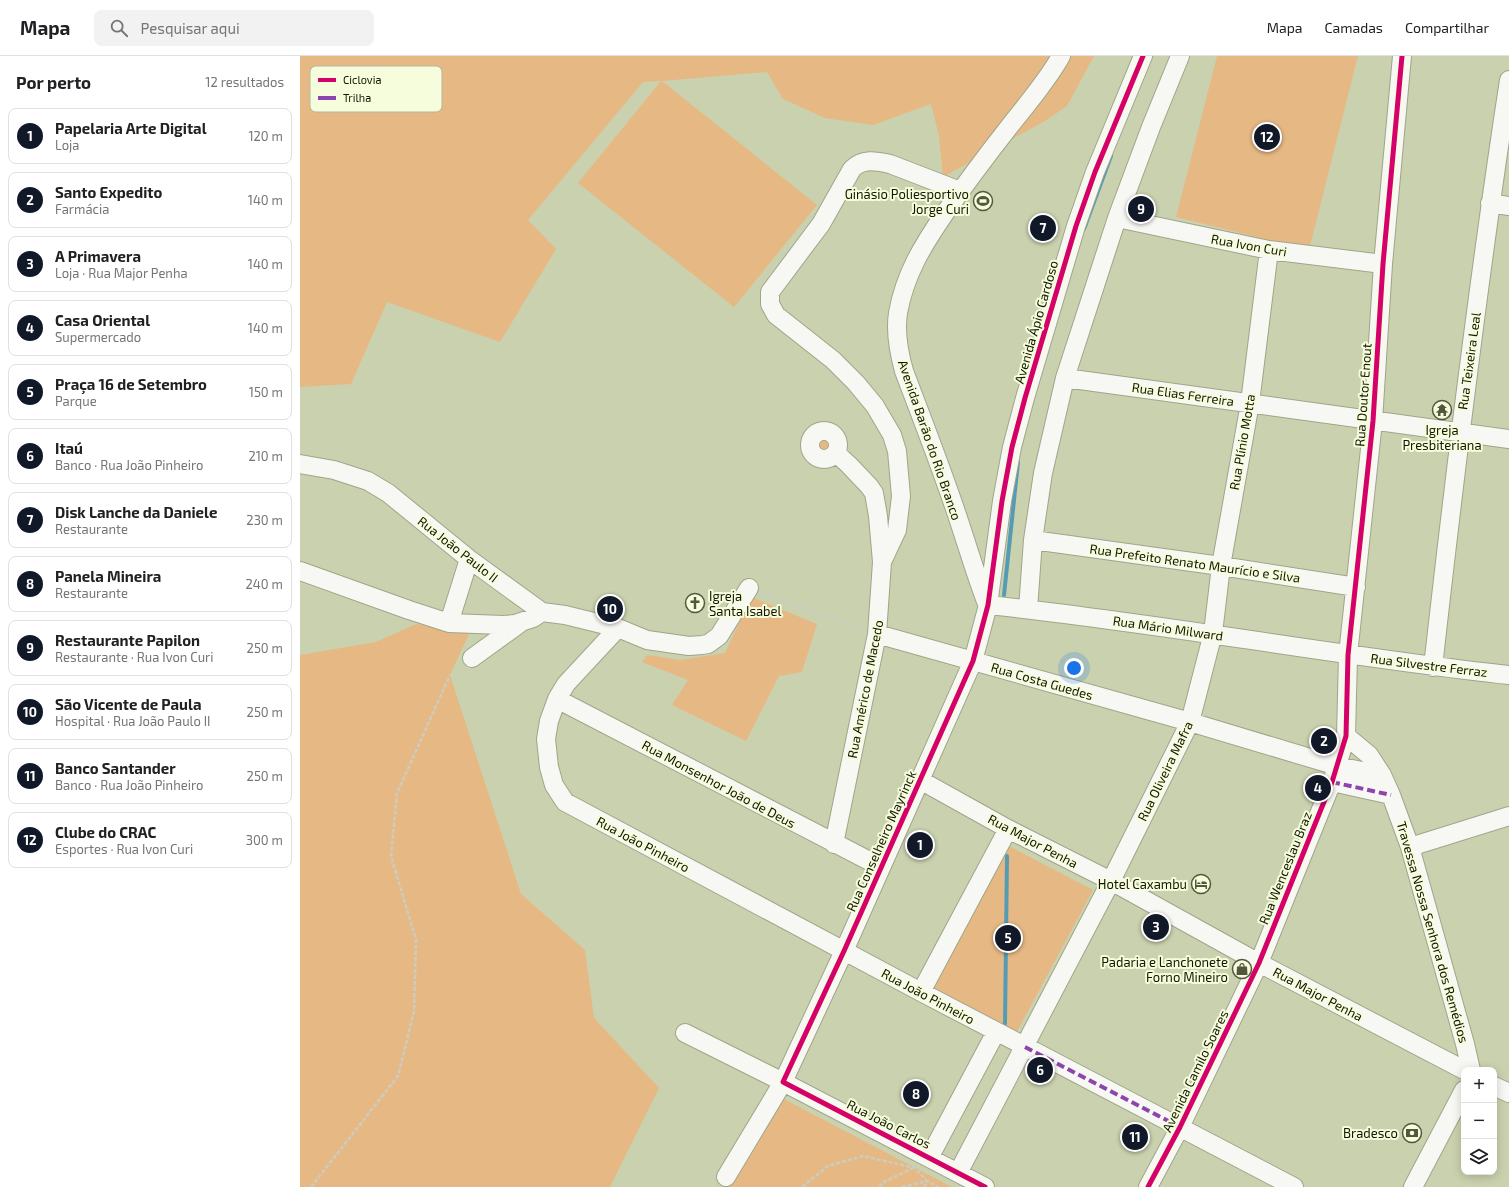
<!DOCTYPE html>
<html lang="pt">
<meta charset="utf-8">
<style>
body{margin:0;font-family:"Exo 2",sans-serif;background:#f2f2f2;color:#202124}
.controls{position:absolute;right:12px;bottom:12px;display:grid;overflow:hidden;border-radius:8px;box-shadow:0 2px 10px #0003}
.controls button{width:36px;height:36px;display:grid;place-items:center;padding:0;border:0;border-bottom:1px solid #e0e0e0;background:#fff;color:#202124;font:20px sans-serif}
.you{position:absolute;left:774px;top:612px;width:14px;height:14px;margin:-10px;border:3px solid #fff;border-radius:50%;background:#1a73e8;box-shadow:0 0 0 6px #1a73e833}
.badge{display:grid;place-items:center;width:26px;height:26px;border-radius:50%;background:#111827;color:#fff;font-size:13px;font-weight:700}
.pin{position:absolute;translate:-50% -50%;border:2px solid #fff;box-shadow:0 1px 4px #0006}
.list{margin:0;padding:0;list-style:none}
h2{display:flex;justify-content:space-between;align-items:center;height:52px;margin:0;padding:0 16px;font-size:17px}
h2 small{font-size:13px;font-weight:400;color:#757577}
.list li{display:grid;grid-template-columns:26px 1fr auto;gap:12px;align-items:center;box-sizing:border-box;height:56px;margin:0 8px 8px;padding:0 8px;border:1px solid #e0e0e0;border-radius:8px}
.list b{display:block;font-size:15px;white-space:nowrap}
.list p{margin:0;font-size:13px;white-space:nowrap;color:#757577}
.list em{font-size:13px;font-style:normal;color:#757577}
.icon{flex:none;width:22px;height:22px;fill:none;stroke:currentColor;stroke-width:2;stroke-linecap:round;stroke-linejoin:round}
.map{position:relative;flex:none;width:1209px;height:1131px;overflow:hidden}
header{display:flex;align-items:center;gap:24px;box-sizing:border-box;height:56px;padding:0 20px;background:#fff;border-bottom:1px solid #e0e0e0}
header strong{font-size:19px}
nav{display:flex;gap:22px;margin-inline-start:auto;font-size:14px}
.search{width:280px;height:36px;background:#f2f2f2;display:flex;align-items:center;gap:10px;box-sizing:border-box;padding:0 14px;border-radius:8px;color:#757577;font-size:15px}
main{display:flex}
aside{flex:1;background:#fff}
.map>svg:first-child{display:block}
.green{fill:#e6b984}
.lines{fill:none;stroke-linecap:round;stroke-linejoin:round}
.stream{stroke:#569bb4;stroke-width:4}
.minor-casing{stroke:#a0a589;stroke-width:20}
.path{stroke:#cbcdc2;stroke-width:2.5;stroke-dasharray:4 2;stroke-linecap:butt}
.minor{stroke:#f7f8f3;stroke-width:18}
.quiet{stroke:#8e44ad;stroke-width:4;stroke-dasharray:8 4;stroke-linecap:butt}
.cycleway-casing{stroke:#f6fddd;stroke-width:8}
.cycleway{stroke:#d6006c;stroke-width:5}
.labels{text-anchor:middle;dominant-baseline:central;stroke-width:4;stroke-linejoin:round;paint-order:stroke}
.poi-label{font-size:13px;fill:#131600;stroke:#f6fddd;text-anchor:end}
.street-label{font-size:13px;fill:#131600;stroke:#f6fddd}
.key{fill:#f6fddd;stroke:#b2b89b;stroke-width:1}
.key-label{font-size:11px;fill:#131600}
</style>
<header>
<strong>Mapa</strong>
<div class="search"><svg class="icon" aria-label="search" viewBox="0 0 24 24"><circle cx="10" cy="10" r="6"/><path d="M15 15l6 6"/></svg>Pesquisar aqui</div>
<nav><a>Mapa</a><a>Camadas</a><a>Compartilhar</a></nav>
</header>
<main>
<aside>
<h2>Por perto<small>12 resultados</small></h2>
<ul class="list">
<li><span class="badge">1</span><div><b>Papelaria Arte Digital</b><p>Loja</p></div><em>120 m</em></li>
<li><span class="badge">2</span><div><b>Santo Expedito</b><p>Farmácia</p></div><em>140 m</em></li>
<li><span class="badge">3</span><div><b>A Primavera</b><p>Loja · Rua Major Penha</p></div><em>140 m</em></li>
<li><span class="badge">4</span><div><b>Casa Oriental</b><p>Supermercado</p></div><em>140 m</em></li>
<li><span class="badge">5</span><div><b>Praça 16 de Setembro</b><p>Parque</p></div><em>150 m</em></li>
<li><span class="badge">6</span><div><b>Itaú</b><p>Banco · Rua João Pinheiro</p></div><em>210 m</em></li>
<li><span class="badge">7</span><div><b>Disk Lanche da Daniele</b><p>Restaurante</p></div><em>230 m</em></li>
<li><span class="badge">8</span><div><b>Panela Mineira</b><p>Restaurante</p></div><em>240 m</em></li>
<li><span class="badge">9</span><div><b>Restaurante Papilon</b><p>Restaurante · Rua Ivon Curi</p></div><em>250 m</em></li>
<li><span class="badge">10</span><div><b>São Vicente de Paula</b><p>Hospital · Rua João Paulo II</p></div><em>250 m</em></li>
<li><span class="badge">11</span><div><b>Banco Santander</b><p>Banco · Rua João Pinheiro</p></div><em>250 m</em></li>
<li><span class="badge">12</span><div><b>Clube do CRAC</b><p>Esportes · Rua Ivon Curi</p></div><em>300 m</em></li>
</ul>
</aside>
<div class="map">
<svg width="1209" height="1131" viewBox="0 0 1209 1131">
<rect width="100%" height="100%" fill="#cad1ae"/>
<!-- green -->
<path class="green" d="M0,0h794l-27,50 -22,15 -102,56 -4,-41 -8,-32 -58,21 -48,-7 -42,-19 -16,-27 -105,9 155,124 -83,102 -156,-124 83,-102 -18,1 -115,138 28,29 -56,93 -113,-40 -36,82 -51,3z
M917,0h141l-49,194 -133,-33z
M513 389a11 11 0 1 1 22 0a11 11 0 1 1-22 0Z
M451,541l66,27 -15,48 -23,4 -33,65 -74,-36 16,-25 -46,-18 5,-7 34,5 44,-7z
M116,568l54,8 -20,43 71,219 64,56 9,68 65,70 -49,99h-310v-532l76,-13z
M701,786l92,48 -80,149 -89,-52z
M476,1039l176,92h-228z"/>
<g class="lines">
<!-- stream -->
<path class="stream" d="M784,173l27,-73
M704,539l14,-133
M705,968l2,-168"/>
<!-- minor casing -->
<g class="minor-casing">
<path id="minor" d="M1190,147l19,3
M817,162l152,32 114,14
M765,322l444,61
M510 389a14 14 0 1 1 28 0a14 14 0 1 1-28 0Z
M0,408l34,6 34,11 20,12 81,66 73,53 23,3 53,13 29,12 42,6 13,-1 6,-1 11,-8 30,-48
M733,484l188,26 135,21
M582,506l15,-32 4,-34 -4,-45 -5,-16 -17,-29 -19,-23 -23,-23 -57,-45 -6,-11v-12l51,-68 31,-55c11,-11 24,-8 38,-5l70,27
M0,515l109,39 40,13 54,2 12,-1 18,-6 9,-6
M687,548c-12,-31 -21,-63 -32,-95 -16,-47 -34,-93 -51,-138 -5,-18 -9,-39 -6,-58 7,-39 25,-68 47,-100 21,-30 42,-58 64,-86 18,-23 38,-46 52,-71
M688,549c174,18 347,51 521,70
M728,553l5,-69 10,-67 22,-95 52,-160 34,-91 29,-71
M149,567l20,-64
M318,572l-52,56 -9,15 -8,22 -3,18 3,28 5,18 11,17 356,190 373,195
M577,578l313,88 147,44 45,9
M172,602l47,-34
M1133,611c22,-196 46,-392 76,-587
M257,643l324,168
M1046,680l23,19 13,20 9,20 19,52 55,197 6,26
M620,724l88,49 103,52 148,82 205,107
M1032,726l59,13
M534,788l43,-210 5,-72 -4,-46 -4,-23 -5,-7 -20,-21 -13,-12
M1110,791l99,-31
M621,936l87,-163
M385,977l98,49 202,105
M1194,1030l15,7
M629,1102l67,-126
M658,1117l153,-292 79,-159 23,-89 8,-67 29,-163 19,-153
M426,1121l57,-95 61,-131 129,-290 15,-56 14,-104 10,-54 13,-49 51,-172 19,-54 48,-116
M848,1131l32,-60 79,-164 73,-181 14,-46 2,-81 25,-234 10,-157 19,-208
M1113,1131l51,-97"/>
</g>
<!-- path -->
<path class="path" d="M461,536l103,37
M11,1131l87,-111 16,-65 2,-71 -25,-84 6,-63 53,-118
M502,1131l26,-21 35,-10 52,12 12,13 -3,6
M579,1131l5,-5 29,-14
M602,1131l25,-6 11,6"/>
<!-- minor -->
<use href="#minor" class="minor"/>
<!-- quiet -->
<path class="quiet" d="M1032,726l59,13
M725,991l155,80"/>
<!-- cycleway casing -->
<g class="cycleway-casing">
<path id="cycleway" d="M685,1131l-202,-105 61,-131 129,-290 15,-56 14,-104 10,-54 13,-49 51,-172 19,-54 48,-116
M848,1131l32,-60 79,-164 73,-181 14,-46 2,-81 25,-234 10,-157 19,-208"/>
</g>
<!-- cycleway -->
<use href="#cycleway" class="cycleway"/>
</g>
<!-- icons -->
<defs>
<g id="stadium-ring" transform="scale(1)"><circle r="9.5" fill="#f6fddd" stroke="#53573d" stroke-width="1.5"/><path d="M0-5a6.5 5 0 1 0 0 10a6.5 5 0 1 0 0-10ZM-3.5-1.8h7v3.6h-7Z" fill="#53573d"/></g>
<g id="temple-ring" transform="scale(1)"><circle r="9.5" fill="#f6fddd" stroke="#53573d" stroke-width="1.5"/><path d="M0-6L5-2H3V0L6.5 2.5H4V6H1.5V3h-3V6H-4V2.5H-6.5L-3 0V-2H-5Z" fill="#53573d"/></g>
<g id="church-ring" transform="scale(1)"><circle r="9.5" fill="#f6fddd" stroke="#53573d" stroke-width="1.5"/><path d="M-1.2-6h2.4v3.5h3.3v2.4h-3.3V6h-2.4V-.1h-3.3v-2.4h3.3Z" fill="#53573d"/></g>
<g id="hotel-ring" transform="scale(1)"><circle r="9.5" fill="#f6fddd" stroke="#53573d" stroke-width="1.5"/><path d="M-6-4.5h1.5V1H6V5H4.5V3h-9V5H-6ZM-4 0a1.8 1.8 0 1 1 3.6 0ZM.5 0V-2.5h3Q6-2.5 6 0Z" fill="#53573d"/></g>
<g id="shop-ring" transform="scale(1)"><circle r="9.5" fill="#f6fddd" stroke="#53573d" stroke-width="1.5"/><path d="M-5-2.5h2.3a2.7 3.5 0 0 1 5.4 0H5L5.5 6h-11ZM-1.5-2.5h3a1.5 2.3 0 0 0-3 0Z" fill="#53573d"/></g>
<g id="bank-ring" transform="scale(1)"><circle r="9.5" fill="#f6fddd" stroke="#53573d" stroke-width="1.5"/><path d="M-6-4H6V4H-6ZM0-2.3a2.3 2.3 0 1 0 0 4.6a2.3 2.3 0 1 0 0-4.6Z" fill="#53573d"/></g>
</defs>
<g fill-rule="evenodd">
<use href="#stadium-ring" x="683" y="145"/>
<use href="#temple-ring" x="1142" y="354"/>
<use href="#church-ring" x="395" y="547"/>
<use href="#hotel-ring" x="901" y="828"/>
<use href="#shop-ring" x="942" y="913"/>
<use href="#bank-ring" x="1112" y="1077"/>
</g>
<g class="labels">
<!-- poi labels -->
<g class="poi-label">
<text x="669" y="138">Ginásio Poliesportivo<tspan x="669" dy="15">Jorge Curi</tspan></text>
<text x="1142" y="374" text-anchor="middle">Igreja<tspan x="1142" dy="15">Presbiteriana</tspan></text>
<text x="409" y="540" text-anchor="start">Igreja<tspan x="409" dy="15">Santa Isabel</tspan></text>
<text x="887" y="828">Hotel Caxambu</text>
<text x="928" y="906">Padaria e Lanchonete<tspan x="928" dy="15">Forno Mineiro</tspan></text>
<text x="1098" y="1077">Bradesco</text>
</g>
<!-- street labels -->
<g class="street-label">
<text transform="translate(949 189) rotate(10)">Rua Ivon Curi</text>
<text transform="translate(736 266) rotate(-74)">Avenida Ápio Cardoso</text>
<text transform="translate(1169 305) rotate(-82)">Rua Teixeira Leal</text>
<text transform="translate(883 338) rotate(8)">Rua Elias Ferreira</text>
<text transform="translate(1063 339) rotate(-86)">Rua Doutor Enout</text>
<text transform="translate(630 384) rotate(71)">Avenida Barão do Rio Branco</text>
<text transform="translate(942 386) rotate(-80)">Rua Plínio Motta</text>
<text transform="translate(158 493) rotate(38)">Rua João Paulo II</text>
<text transform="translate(895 507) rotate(8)">Rua Prefeito Renato Maurício e Silva</text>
<text transform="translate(868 572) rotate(8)">Rua Mário Milward</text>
<text transform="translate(1129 609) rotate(7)">Rua Silvestre Ferraz</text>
<text transform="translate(742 625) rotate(16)">Rua Costa Guedes</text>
<text transform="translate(565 633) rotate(-79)">Rua Américo de Macedo</text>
<text transform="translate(865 715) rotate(-64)">Rua Oliveira Mafra</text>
<text transform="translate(419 728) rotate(28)">Rua Monsenhor João de Deus</text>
<text transform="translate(581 785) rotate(-66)">Rua Conselheiro Mayrinck</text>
<text transform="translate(733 785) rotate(28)">Rua Major Penha</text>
<text transform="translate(343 788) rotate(28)">Rua João Pinheiro</text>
<text transform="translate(985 812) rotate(-68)">Rua Wenceslau Braz</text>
<text transform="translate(1133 876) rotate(74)">Travessa Nossa Senhora dos Remédios</text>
<text transform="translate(1018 938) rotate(28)">Rua Major Penha</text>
<text transform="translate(628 940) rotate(28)">Rua João Pinheiro</text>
<text transform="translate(895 1015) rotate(-64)">Avenida Camilo Soares</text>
<text transform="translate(589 1068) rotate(27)">Rua João Carlos</text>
</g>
</g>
<!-- legend -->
<rect x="10" y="10" width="132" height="46" rx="6" class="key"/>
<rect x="18" y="22" width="18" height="4" fill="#d6006c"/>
<rect x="18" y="40" width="18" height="4" fill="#8e44ad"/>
<g class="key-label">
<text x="43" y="28">Ciclovia</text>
<text x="43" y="46">Trilha</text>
</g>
</svg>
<div class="controls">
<button>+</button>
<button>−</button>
<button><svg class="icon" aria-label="layers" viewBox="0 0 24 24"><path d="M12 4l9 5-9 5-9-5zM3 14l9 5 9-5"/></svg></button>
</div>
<div class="you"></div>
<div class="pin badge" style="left:620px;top:789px">1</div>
<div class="pin badge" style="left:1024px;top:685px">2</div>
<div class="pin badge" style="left:856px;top:871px">3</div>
<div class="pin badge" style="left:1018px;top:732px">4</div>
<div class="pin badge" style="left:708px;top:882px">5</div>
<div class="pin badge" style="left:740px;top:1014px">6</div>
<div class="pin badge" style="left:743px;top:172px">7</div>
<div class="pin badge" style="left:616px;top:1038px">8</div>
<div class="pin badge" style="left:841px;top:153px">9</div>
<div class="pin badge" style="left:310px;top:553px">10</div>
<div class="pin badge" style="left:835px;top:1081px">11</div>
<div class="pin badge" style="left:967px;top:81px">12</div>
</div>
</main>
